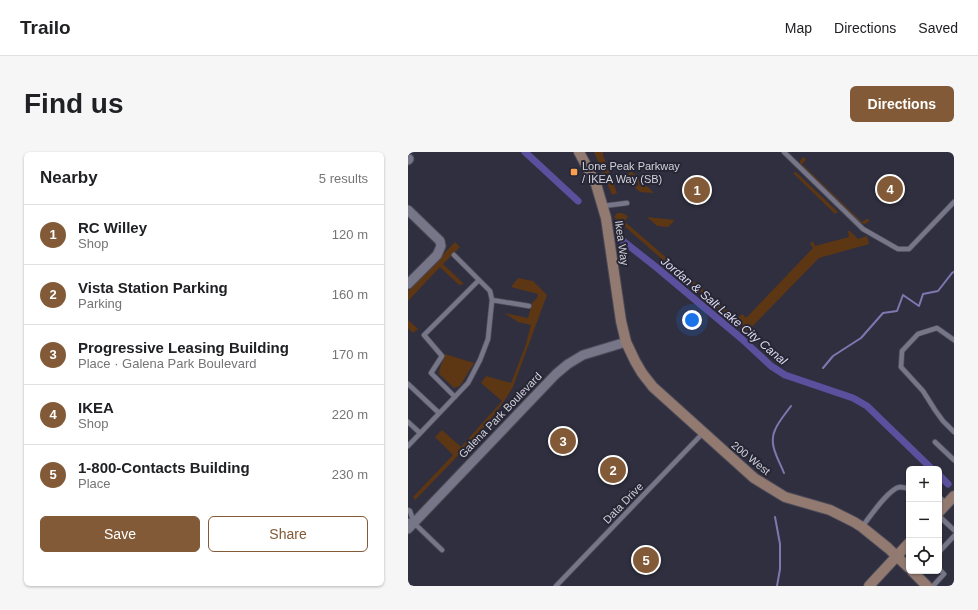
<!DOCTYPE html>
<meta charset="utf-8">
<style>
body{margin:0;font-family:Helvetica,sans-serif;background:#f6f6f6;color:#202124}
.controls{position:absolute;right:12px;bottom:12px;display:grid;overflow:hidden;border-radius:6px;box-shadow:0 1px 3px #0004}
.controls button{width:36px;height:36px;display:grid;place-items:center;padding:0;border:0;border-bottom:1px solid #e0e0e0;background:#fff;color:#202124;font:20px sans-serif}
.you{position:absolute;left:284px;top:168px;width:14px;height:14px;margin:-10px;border:3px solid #fff;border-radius:50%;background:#1a73e8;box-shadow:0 0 0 6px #1a73e833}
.badge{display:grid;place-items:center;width:26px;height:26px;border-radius:50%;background:#825a37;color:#fff;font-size:13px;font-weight:700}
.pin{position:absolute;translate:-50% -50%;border:2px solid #fff;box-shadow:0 1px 4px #0006}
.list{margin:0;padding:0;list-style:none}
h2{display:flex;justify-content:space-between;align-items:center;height:52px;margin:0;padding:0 16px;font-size:17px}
h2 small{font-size:13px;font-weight:400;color:#757577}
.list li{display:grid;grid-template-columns:26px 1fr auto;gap:12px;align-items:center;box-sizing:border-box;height:60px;padding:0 16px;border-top:1px solid #e0e0e0}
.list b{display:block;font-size:15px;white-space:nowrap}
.list p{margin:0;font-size:13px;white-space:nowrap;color:#757577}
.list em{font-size:13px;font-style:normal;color:#757577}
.actions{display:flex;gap:8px;padding:12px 16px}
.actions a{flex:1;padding:9px 0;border:1px solid #825a37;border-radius:6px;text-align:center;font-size:14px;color:#825a37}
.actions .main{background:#825a37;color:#fff}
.icon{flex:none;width:22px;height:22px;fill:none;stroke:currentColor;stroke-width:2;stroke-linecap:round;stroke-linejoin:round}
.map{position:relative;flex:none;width:546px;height:434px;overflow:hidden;border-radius:6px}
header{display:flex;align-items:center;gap:24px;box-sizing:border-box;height:56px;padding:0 20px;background:#fff;border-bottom:1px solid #e0e0e0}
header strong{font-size:19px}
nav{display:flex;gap:22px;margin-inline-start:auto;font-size:14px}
.intro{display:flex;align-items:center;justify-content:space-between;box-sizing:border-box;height:96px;padding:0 24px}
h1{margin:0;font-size:28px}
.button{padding:10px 18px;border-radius:6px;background:#825a37;color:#fff;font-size:14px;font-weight:700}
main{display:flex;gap:24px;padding:0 24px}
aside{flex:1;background:#fff;border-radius:6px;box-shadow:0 1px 3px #0004}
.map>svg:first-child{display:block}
.green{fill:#5d3613}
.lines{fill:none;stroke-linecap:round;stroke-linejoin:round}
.stream{stroke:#7e77b0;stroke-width:2}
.canal{stroke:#5a509d;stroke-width:7}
.lane-casing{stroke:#4c4b59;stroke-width:6}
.street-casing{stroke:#4c4b59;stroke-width:11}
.secondary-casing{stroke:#4c4b59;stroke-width:12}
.lane{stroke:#767688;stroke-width:4.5}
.street{stroke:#767688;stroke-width:9}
.secondary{stroke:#937a70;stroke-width:10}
.poi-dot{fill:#fa9f4f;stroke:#262635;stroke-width:1.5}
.labels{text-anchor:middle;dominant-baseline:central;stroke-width:4;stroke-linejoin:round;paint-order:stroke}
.poi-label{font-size:11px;fill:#d2d2dc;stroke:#262635;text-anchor:start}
.street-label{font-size:11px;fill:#d2d2dc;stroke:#262635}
.water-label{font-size:12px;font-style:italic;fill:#dbdaf0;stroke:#262635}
</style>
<header>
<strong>Trailo</strong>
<nav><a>Map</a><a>Directions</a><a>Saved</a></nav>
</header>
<div class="intro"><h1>Find us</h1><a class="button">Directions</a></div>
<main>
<aside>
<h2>Nearby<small>5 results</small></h2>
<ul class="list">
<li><span class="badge">1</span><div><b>RC Willey</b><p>Shop</p></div><em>120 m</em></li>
<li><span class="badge">2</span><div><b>Vista Station Parking</b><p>Parking</p></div><em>160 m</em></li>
<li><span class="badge">3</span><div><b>Progressive Leasing Building</b><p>Place · Galena Park Boulevard</p></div><em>170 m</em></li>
<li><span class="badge">4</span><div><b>IKEA</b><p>Shop</p></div><em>220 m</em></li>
<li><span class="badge">5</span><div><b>1-800-Contacts Building</b><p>Place</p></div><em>230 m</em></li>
</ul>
<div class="actions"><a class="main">Save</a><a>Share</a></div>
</aside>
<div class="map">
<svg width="546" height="434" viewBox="0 0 546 434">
<rect width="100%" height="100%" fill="#302f3f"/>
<!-- green -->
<path class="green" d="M186,0h9v3l14,38 -5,2z
M395,5l2,1 1,2 -4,4 60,58 5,-3h2v2l-4,3 -4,-1 -61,-59v-3z
M223,19l23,22 -14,-1 -5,-4 4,-4 -11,-10z
M387,20h1l42,40 -3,2 -42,-41z
M209,61c5,0 8,0 11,4l-4,4 113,98 5,-5 4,4 67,-70 -3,-4 3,-3 2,5 34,-9 -1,-6h2l8,8 9,-3 2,8 -50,14 -73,75 -132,-116z
M239,65l28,3 -7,7 -11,-1z
M47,90l5,5 -17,17 21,20 -5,1 -19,-18 -32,34v-10z
M110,126l15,3 14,14 -34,92 -9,14 -12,17 -40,44 -37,38 -2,-3 40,-42 -18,-18 7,-7 19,17 41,-46 -21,-18 5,-7 25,7 14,-36 6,-22 -13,-3 -14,-9 24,5 4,-15 5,-5 1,-4 -27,-7z
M0,168l10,9 -5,4 -5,-5z
M37,202l29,9 -14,23 -6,2 -15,-14c0,-7 4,-12 6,-20z"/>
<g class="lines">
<!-- stream -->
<path class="stream" d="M415,216l10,-12 28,-18 22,-25 14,-2 6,-16 16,11 4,-12 15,-3 14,-18 2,-1
M376,321c-5,-13 -16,-29 -9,-43 3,-8 11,-17 16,-24
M367,365l5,27v25l-3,17"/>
<!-- canal -->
<path class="canal" d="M117,0l53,49
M215,89l33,26 86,72 29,27 14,9 68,23 14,8 65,63
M531,323l9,9"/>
<!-- lane casing -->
<g class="lane-casing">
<path id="lane" d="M376,0l79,77 35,20h11l45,-47
M195,54l24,-3
M84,148l37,6
M546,188l-17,-12 -19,6 -16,17 -1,16 22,24 12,19 8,11 11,11
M0,232l31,29
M47,245l-24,-24 11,-17 -18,-21 55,-55
M0,270l12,11
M527,290l19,18
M0,294l60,-63 12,-23 8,-21 4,-39 -2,-9 -36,-36
M531,345l8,7
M0,358l2,1 4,12
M531,364l15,14
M0,369l6,2 28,27
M454,375c7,-9 27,-39 38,-40 3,0 6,1 9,2
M531,400l15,-16
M148,434l147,-153
M525,434l11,-12 -5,-5"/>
</g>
<!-- street casing -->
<g class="street-casing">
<path id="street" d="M0,8l1,-1
M0,58l32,31 1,5 -4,9 -29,29
M0,377l148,-155 12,-10 15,-9 43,-13"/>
</g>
<!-- secondary casing -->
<g class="secondary-casing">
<path id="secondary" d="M171,0l17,32 10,34 15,103 5,21 9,19 7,12 11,14 101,91 31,19 45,13 24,12 8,5 26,21 21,20
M531,360l15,-16
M504,419l15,15
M461,434l40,-43"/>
</g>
<!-- lane -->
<use href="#lane" class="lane"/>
<!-- street -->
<use href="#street" class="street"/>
<!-- secondary -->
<use href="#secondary" class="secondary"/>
</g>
<!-- markers -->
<rect class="poi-dot" x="162" y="16" width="8" height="8" rx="2"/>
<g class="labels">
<!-- poi labels -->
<g class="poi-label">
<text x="174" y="14">Lone Peak Parkway<tspan x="174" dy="13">/ IKEA Way (SB)</tspan></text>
</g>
<!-- street labels -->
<g class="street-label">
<text transform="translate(214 91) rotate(82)">Ikea Way</text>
<text transform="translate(92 263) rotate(-46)">Galena Park Boulevard</text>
<text transform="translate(343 306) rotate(39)">200 West</text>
<text transform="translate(215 351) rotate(-46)">Data Drive</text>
</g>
<!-- water labels -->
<g class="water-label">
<text transform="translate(316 159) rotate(40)">Jordan &amp; Salt Lake City Canal</text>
</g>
</g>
</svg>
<div class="controls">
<button>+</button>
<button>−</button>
<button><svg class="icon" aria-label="locate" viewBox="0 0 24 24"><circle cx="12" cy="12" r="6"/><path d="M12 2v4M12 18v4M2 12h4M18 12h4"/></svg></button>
</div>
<div class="you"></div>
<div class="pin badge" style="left:289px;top:38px">1</div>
<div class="pin badge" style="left:205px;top:318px">2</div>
<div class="pin badge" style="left:155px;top:289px">3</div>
<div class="pin badge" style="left:482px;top:37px">4</div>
<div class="pin badge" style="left:238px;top:408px">5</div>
</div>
</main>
